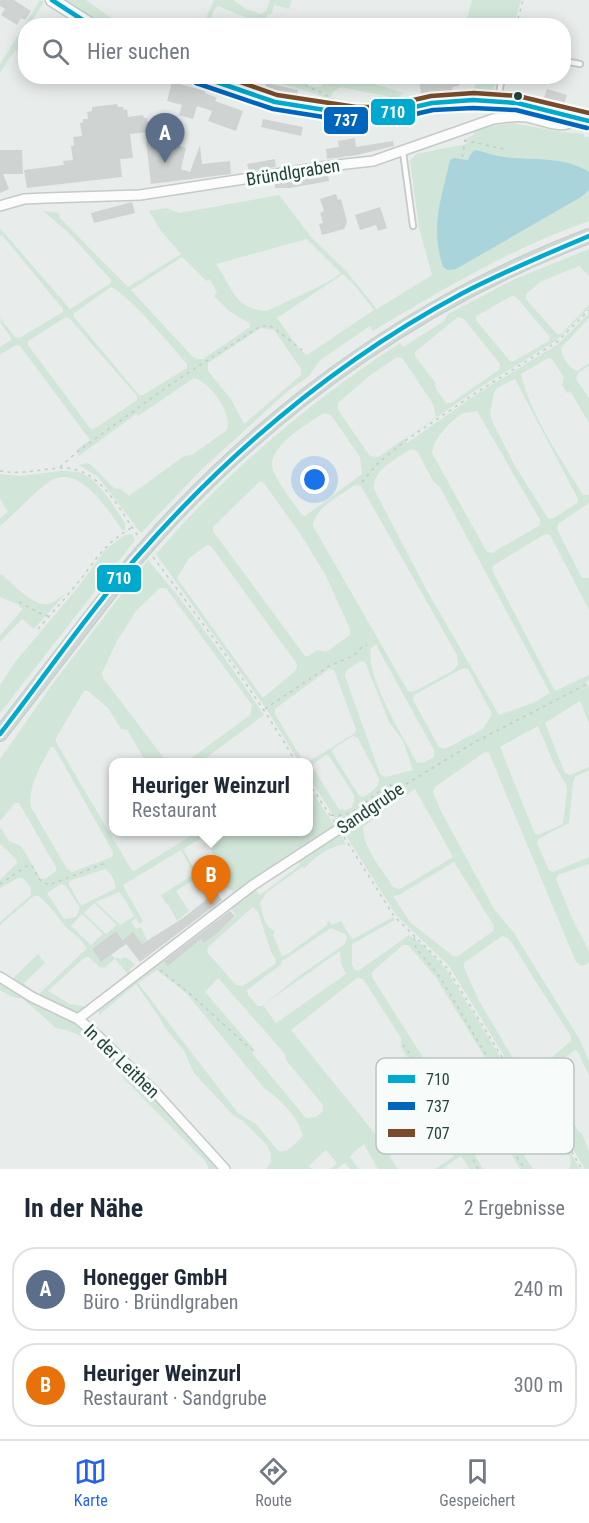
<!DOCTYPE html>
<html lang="de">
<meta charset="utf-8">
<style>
body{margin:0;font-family:"Roboto Condensed",sans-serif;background:#f6f6f7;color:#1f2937}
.you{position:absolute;left:315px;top:480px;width:21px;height:21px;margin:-15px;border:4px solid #fff;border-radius:50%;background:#1a73e8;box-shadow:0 0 0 9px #1a73e833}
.badge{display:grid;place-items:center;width:39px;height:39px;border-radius:50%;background:#2563eb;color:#fff;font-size:20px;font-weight:700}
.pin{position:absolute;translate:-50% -50px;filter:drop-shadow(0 2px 3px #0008)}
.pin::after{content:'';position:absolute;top:32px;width:21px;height:18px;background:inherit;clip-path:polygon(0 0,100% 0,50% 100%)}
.popup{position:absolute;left:109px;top:758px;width:204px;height:78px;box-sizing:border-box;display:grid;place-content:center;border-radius:12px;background:#fff;filter:drop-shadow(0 2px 4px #0005);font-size:20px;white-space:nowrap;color:#747a83}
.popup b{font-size:22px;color:#1f2937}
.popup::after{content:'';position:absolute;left:50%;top:100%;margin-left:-12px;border:12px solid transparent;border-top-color:#fff}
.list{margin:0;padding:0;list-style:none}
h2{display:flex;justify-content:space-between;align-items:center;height:78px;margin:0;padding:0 24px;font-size:26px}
h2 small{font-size:20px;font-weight:400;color:#747a83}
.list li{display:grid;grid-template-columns:39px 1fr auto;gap:18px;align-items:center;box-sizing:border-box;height:84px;margin:0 12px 12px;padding:0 12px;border:2px solid #e0e1e3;border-radius:24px}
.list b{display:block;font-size:22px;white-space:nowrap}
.list p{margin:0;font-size:20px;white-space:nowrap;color:#747a83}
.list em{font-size:20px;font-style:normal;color:#747a83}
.icon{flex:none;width:33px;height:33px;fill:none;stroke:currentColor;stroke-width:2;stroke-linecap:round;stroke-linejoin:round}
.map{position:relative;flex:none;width:589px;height:1169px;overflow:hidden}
.search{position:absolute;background:#fff;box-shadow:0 3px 15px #0003;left:18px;right:18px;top:18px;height:66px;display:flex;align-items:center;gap:15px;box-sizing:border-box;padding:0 21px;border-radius:24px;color:#747a83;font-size:22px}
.sheet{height:270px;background:#fff}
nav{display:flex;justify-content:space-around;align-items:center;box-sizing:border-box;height:84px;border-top:2px solid #e0e1e3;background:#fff;font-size:16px;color:#747a83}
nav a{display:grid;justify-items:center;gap:3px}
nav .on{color:#2563eb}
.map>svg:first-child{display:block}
.green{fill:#d1e6d8;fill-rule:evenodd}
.water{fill:#a9d4db}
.building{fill:#cfd4d2}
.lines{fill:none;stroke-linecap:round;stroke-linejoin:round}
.lane-casing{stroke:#c5cac8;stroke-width:8}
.street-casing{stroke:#c5cac8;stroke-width:12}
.secondary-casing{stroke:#c3cbc8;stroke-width:15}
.primary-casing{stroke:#c3ccc9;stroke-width:16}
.path{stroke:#c3ccca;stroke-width:1.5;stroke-dasharray:3 4.5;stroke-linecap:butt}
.lane{stroke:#fcfcfc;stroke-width:4.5}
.street{stroke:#fcfcfc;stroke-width:9}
.secondary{stroke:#fcfcfc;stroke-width:12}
.primary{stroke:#cfd7d5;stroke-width:14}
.primary-bridge-casing{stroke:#c3ccc9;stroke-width:16;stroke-linecap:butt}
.path-bridge{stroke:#c3ccca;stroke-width:1.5;stroke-dasharray:3 4.5;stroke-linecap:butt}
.primary-bridge{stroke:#cfd7d5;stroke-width:14}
.bus-1-casing{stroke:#f7fbf9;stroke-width:9}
.bus-2-casing{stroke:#f7fbf9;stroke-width:9}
.bus-3-casing{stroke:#f7fbf9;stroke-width:9}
.bus-1{stroke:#00a9ce;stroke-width:4.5}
.bus-2{stroke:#0065bd;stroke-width:4.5}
.bus-3{stroke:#7a4b2a;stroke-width:4.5}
.bus-dot{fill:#24423a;stroke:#f7fbf9;stroke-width:2}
.labels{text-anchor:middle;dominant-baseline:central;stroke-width:6;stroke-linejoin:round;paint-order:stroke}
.street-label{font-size:18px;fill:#24423a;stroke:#f7fbf9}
.key{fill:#f7fbf9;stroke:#b8c4c0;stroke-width:1.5}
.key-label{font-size:16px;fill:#24423a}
.line-badge{stroke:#f7fbf9;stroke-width:2}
.badge-label{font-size:16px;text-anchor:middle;font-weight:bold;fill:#fff}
</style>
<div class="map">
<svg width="589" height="1169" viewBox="0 0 589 1169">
<rect width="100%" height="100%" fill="#e8edeb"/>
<!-- green -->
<path class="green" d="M40,0l4,2 -15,23 -3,1 -3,16 2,14 -10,-6 -15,23v-9z
M61,0h25l25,18 14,7h-23z
M214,0h19l13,9 15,5 5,-3 4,-11h22l-3,9 -15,-4 -3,10 -3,-1 -4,11 -46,-19 -3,2 -7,17h-5z
M472,0h49l-7,25h-49z
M213,77h83c7,6 15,11 24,10l9,-10h23l52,16 -6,4h-8l-49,-10 -7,4 -5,9c-8,-6 -67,-23 -77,-22 -5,0 -7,4 -13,4l-1,3z
M478,77h20c-6,18 -8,18 -27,18z
M512,123l50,9 22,2v3h5v84c-77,27 -146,68 -216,110l-3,-5 -50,34 -11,16 -21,15 -86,78 -61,64 -43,-56 -19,-12 8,-2 4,2 23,23 7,1 8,7 55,-40 8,-1 35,-25c6,-16 -17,-48 -33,-52l-56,38 -2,-2 -57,42 -3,-6 14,-10 -70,-94 -4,-1 -16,10v-8l11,-7c-1,-9 -11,-12 -11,-22l15,19 4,1 44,-26v-3l-61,-74 -2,1v-8l70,81 41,-26v-3l-42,-47 -26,-22 16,2 1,5 68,69 53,-33 -20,-23 -12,-20 17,-3 13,5 100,-18 33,43 34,33 31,38 55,-34 -13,-47 -9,-67 6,-7 50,-10 2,-7 6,-2 -1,-6zM307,239l34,34 -13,9 -61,29c-33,-1 -35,-25 -51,-47zM182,257l24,24 4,-2 7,14 -3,3 15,15 20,12 1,4 -47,32h-6l-5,-3 -61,-66zM343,274l12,12 19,24 -67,45 -7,-5 -23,-32zM111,287c17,7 62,61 76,77v4l-44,27h-4l-65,-78 -1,-3zM66,317l4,2 67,77v4l-43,29 -4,-1 -62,-83v-4zM261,328l13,2 27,39v6l-57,49 -13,-25 -23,-28v-8z
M589,249v27l-10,-10 -39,16 -14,12v5l31,35h4l28,-29v3l-33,33 -80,49 -72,50 3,3 71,-50 80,-49 31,-31v5l-28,30c1,9 8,20 16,23l12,-8v3l-11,7 -2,6 13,19v25l-19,-32 -3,2 -5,-8 2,-7 -12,-19 -4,-1 -27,16c9,40 40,85 62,121h6v8l-31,21 -1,5 25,49h7v32l-39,-75 -5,-1 -51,31 -2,5 63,121 34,-16v5l-3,2 3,5v36l-9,-22 -35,22 20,50 5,2 19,-8v3l-14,7 -2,6 -4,40 -31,16 -1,4 12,27 4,2 36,-15v7l-31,11 -2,4 16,39 17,33v12l-7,3 -6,-4 -87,-209 -4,-1 -50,35 -2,5 8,19 53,98 20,24 66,107 9,21v15l-11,-24 -3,-2 -38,30 32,34 9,17 4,3 7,17v18h-4l-22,-36 -54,-69 -60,-98 -53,-51 -87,-138 -1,-15 47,-29 1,-4 -22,-59 -5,-1 -54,40v5l28,47 4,1h-8l-32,-52 -111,-156c71,-82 153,-152 244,-211l3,4 41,-26 4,-7 67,-35zM512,296l4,1 34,40 -1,4 -35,20h-4l-34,-41v-4zM458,317l6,2 36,45v5l-49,34h-5l-10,-14 -1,-7 -20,-26v-4zM397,357l6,2 30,45 3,13 -58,40 -8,-1 -32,-46v-7l31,-27zM515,379l63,120 -1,4 -25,16 -4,-1 -33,-52 -22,-43 -3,-9 4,-22 3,-4zM477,411l63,109v5l-48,28 -5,-1 -55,-99c1,-13 18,-32 30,-39 4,-2 10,-2 15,-3zM324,413l7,2 29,42 2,17 -57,42 -4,-2c-8,-12 -24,-32 -28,-44 -8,-23 36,-47 51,-57zM411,449l6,2 16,30 7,6 110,206 -17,10 -34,12 -73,-126 -52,-100c-2,-19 23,-31 37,-40zM259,482h4l36,50 26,42 25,55v6l-24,17 -8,-2 -10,6h-3l-92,-125v-4zM355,485l6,1 96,169 1,9 -4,6 -41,22 -5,-1 -95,-165c1,-18 28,-31 42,-41zM207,545l4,1 86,118 -1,6 -33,28 -86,-120 12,-20zM376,645l58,105v7l-10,5 -7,1c-13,-25 -53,-89 -46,-115zM360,661l5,1 24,60 14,19 10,29 -27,7 -6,-3 -35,-98 1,-5zM463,668l5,1 24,45 -9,15 -38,20 -6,-2 -26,-47 1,-5zM538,726l16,38 12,21 1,5 -4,34 -25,11 -3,-1 -35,-87zM353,736l5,2 21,41c0,8 -9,15 -17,18l-4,-3 -26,-42 1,-3zM326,755l3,1 25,39v7l-3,6 -6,2 -6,-1 -26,-41v-4zM415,789l38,68 -53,32 -7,-2c-11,-18 -30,-39 -30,-60l28,-22zM454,862l40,64 -1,5 -35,25h-5l-43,-34 -17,-26 6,-1zM502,936l6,2 4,5c19,32 39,62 59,93v5l-42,36h-5l-46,-78 -14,-32v-4z
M60,471c8,0 17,0 24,3 17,9 30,33 41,49v6l-2,2c-14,-19 -39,-61 -66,-53 -14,4 -43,37 -57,48v-8l8,-6 -8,-13v-25l21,2z
M132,534l3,6 -135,173v-28l15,-23 65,-77 25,-35 20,-15z
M148,560c42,49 80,101 116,155l-64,47h-14l64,-47 2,-10 -86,-117h-6l-24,23 -19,30 -15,32 1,5 64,84h-21l-19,-32 -6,-1 -13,-21 -20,-17h-4l-28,47v4l75,127 3,2 58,-36 1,-3h115l1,-45 28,42 -102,64c-22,-15 -13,-12 -36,-3l-6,-8h-3l-14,9 13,20 -12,10 -9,-17h-2l-5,-9 33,-21 -13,-24 -58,35 20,36 -4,3 -3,-6 -5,4 5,7 5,-2 6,13 -5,4h-15l-11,-13 -24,18 9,12 10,-7 4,5 3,-2 2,3 5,-3 5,3 5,5 -5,4 -1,6 -14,-16 -11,9 -5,-1 -10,-10 -5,1 -36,33 22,13 18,3c-4,3 -7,5 -12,5 -17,0 -60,-29 -76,-38v-2l12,7 26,-25 7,9 -21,20 2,3 13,8 47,-45c-2,-10 -15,-16 -22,-24 -8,-11 -15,-20 -25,-29h-5l-34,29v-3l31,-27v-7l-8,-10h-5l-18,10v-8l17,-17 -1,-4 -16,-15v-17l9,14 12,5 20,33h4l11,-8v-4l-37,-64h-4l-15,18v-62l54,-77zM51,747h3l59,105 -1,5 -40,15 -5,-3 -36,-62c-4,-19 11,-44 20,-60zM203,837l14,23 -21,12 -13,-23zM105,869c5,3 12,13 10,20l-33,16 -2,-1 -11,-19v-4zM61,884l4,1 15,23 -4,9 -12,2 -17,-26zM119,892l8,11 7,13 -14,9 -24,-23zM94,903l23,22 -11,9 -22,-21zM82,914l21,20 -12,11 -20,-19z
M2,574c9,9 33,34 47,30 6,-2 12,-8 17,-11l-32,36 -12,-10 -22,23v-7l23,-26 -6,-5 -17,-7v-22z
M339,832l7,12c-18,3 -29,11 -41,24l-3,-1 -36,26 -6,10c3,11 4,24 15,28l-2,4 9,21 6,-2 39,-29 1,-5 4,5 9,-4 9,15 3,3 40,-22 2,3 -43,24v20l2,5 4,2 51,-36 16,12 21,22 60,97 54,69 20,34h-11l2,-6 -1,-6 -25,-37 -5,2 -10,-14 -25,19 28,42h-13l-20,-34 -3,-2 -22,18v4l8,14h-13l-9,-13 -19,13h-7l18,-12 3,-12 -15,-25h-3l-47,32 -1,5 8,12h-20l-14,-25 -11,9 -3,4 9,12h-9l-5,-6 -8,6h-7l7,-6 -11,-13 -17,16 3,3h-46l5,-7v-8l-4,-9 -24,-24 -9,-5 -40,-43 -10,-22 -19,-23 -6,-11 -23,-33 -37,31v-8l63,-49 6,7 33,-26 3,4 32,-27 -5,-8 23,-19 6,6 40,-30 -3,-5zM253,907l5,5 13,40 5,8 -1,4 -32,22 -7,-1 -29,-33 1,-5zM331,928l14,6 2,3 -2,7 -46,32 -37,30h-4l-10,-11 -1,-5 35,-26v-3zM403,945h5l27,31 55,90 1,6 -37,28h-4l-78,-123v-5zM340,951l1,13 5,10 -70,49 -13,-18zM157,970l30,24 77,94c16,11 34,28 39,48 -7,6 -15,18 -25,15l-22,-27 -18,-11 -100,-130zM218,978l67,76 1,6 37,45v6l-7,6 -10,1 -54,-65 3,-3 -50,-58zM357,978l6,1 38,59v9l38,61 -50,39 -4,-1 -94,-116zM505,1074l8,5 17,24 -22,18 -7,3 -19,-29v-3zM477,1093l21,32 -30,23 -3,-1 -18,-28 1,-5z
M0,980l72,40 26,19 20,19 103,111h-12l-4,-8 -81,-82 -5,-10 -33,-31 -19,-8 -11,-2 -33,-29 -11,-2 -12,-7z"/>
<!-- water -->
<path class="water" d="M475,150c8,1 15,5 23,6 31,6 63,-2 91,16v18l-8,7 -125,72 -8,1 -5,-3c-13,-40 -2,-67 7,-107l4,-2 14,2 2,-5z"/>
<!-- building -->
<path class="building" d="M0,0h14l17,11 -6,9 -4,-2 -4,7 -16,-10 4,-6 -5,-3z
M430,76l10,1 23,-1 -4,10 -6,1 -1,3 -31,5 -2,-17z
M172,82l33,9v2l12,5 -2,3 28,10 -7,20 -28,-10 4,-10 -15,-5 -4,13 -14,-4 3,-10 -15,-4z
M266,83l32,7 -1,7 -32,-7z
M547,89l20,6 -3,9 -20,-6z
M117,104l1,3h5l1,3 3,-1 1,8 15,-2 1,3h3l2,14 -19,2 3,24 -13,1 2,18 -95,11 -3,-18 40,-5 -1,-4 10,-1 -2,-14h3l-1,-9 9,-1 -2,-13 3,-1v-3h5l-1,-7 5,-1v-4z
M263,119l40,8 -2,9 -40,-9z
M355,138l1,9 37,-6 1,5 -37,9 -30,4 -1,-10 13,-2 -1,-6z
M161,139l25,9 -5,21 9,3 10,-27 2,19 28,-3 1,13 -80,10 -5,-43z
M0,150h22l1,24h-20l6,15 -9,4z
M275,159l1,8 -27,4 -2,-7z
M328,173l1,8 -39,7h-15v-7l18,-1v-2z
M336,194l2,6 3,-1 6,23 -3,7 -22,6 -3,-11 4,-1 -3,-10 4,-2 -4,-12z
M132,202l3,11 -41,10 -3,-10z
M380,207l7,21 -9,3 -2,-6 -16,5 -5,-15z
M216,892l6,8 -82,62 -17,-22 10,-8 9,12 41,-26z
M230,911l5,5 -19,18 -12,9 -3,-4 -33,27 -4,-5z
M116,931l10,13 -25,18 -9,-13z"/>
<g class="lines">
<!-- lane casing -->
<g class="lane-casing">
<path id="lane" d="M564,61l16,3
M498,100l4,-24
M403,152l10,74"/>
</g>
<!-- street casing -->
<g class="street-casing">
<path id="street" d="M0,206l24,-7 22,-1 94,-3 188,-29 45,-5 120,-42c12,-1 23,-4 34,-2 17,3 36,15 50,1
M0,977l32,20 46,22 21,18 57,56 69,76
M78,1019l175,-134 89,-58"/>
</g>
<!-- secondary casing -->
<g class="secondary-casing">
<path id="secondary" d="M52,0l41,26
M198,76l77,26 81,13 28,-1 48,-11 41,-3 44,3 72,18"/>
</g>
<!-- primary casing -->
<g class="primary-casing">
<path id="primary" d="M162,529c118,-129 263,-231 427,-293
M0,734l134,-173"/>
</g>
<!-- path -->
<path class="path" d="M516,26l7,-26
M293,76c12,12 27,14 41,24
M464,140l44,10
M456,194l9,-53
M60,467l17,-15 94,-68 88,-57 9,-2 6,3 29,23
M0,471c21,4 40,-2 61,-3 38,-2 58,41 77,68
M362,482l16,-19 27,-22 72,-49 80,-50 32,-32
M153,557c50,67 101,133 143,205
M19,602l24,13 5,1
M38,629c12,-14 25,-28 37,-43 21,-25 27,-41 56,-58
M265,709l64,-43 24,-10 9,-9 5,-2
M308,782l26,39
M331,815c23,4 39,-19 57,-30l12,1
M350,822l53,-36 72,-44 114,-59
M344,837l50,79 53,52 60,97 54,69 21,35
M0,884l28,-19 4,1 8,14 9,5 59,-23
M160,970l29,23 63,57
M403,1045l45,58 3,2 41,-31v-9l-52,-88 -24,-29 -2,-11
M478,1169l-5,-10 1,-9 22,-18h3l26,37"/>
<!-- lane -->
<use href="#lane" class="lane"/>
<!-- street -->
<use href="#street" class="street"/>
<!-- secondary -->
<use href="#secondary" class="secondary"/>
<!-- primary -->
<use href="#primary" class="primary"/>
<!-- primary-bridge casing -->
<g class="primary-bridge-casing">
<path id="primary-bridge" d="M134,561l28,-32"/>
</g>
<!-- path-bridge -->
<path class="path-bridge" d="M334,821l10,15"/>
<!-- primary-bridge -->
<use href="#primary-bridge" class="primary-bridge"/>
<!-- bus-1 casing -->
<g class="bus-1-casing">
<path id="bus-1" d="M52,0l40,26
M199,76l76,26 81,13 28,-1 48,-11 41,-3 44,3 72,18
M0,734c45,-58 87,-120 136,-176 92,-105 202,-198 325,-264 42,-22 85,-40 128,-58"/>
</g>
<!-- bus-2 casing -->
<g class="bus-2-casing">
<path id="bus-2" d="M196,83l77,26 82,13 30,-1 48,-11 40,-2 43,2 71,18"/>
</g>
<!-- bus-3 casing -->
<g class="bus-3-casing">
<path id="bus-3" d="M223,76l54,19 79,12h27l48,-11 43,-3 44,3 71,17"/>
</g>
<!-- bus-1 -->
<use href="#bus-1" class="bus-1"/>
<!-- bus-2 -->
<use href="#bus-2" class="bus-2"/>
<!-- bus-3 -->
<use href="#bus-3" class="bus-3"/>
</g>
<!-- markers -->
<circle class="bus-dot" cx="518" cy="96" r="5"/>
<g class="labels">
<!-- street labels -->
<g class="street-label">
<text transform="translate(293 172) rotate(-9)">Bründlgraben</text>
<text transform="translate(370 808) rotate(-34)">Sandgrube</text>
<text transform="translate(122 1061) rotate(44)">In der Leithen</text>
</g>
</g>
<!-- legend -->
<rect x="376" y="1058" width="198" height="96" rx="9" class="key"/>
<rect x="388" y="1075" width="27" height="8" fill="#00a9ce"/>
<rect x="388" y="1102" width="27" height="8" fill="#0065bd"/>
<rect x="388" y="1129" width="27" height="8" fill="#7a4b2a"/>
<g class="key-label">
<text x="426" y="1085">710</text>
<text x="426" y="1112">737</text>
<text x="426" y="1139">707</text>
</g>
<g class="line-badge">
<rect x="370" y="98" width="46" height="28" rx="6" fill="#00a9ce"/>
<rect x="323" y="106" width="46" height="29" rx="6" fill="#0065bd"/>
<rect x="96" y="564" width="46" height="29" rx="6" fill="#00a9ce"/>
</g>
<g class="badge-label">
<text x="393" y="118">710</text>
<text x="346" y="126">737</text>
<text x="119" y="584">710</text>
</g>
</svg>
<div class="you"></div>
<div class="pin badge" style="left:165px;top:163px;background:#5c6f8a">A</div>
<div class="pin badge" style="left:211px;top:905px;background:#e8710a">B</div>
<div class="popup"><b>Heuriger Weinzurl</b>Restaurant</div>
<div class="search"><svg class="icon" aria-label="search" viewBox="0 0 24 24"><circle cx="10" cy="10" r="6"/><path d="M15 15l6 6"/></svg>Hier suchen</div>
</div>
<section class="sheet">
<h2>In der Nähe<small>2 Ergebnisse</small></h2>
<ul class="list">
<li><span class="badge" style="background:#5c6f8a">A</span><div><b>Honegger GmbH</b><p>Büro · Bründlgraben</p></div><em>240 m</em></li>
<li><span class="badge" style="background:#e8710a">B</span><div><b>Heuriger Weinzurl</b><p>Restaurant · Sandgrube</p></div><em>300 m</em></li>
</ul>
</section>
<nav>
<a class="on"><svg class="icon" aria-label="map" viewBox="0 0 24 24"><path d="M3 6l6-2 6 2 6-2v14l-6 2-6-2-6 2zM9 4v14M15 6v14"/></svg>Karte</a>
<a><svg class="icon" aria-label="directions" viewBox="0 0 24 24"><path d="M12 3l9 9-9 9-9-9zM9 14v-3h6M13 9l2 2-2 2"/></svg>Route</a>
<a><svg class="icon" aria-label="saved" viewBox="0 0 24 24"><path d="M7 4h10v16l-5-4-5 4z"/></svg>Gespeichert</a>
</nav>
